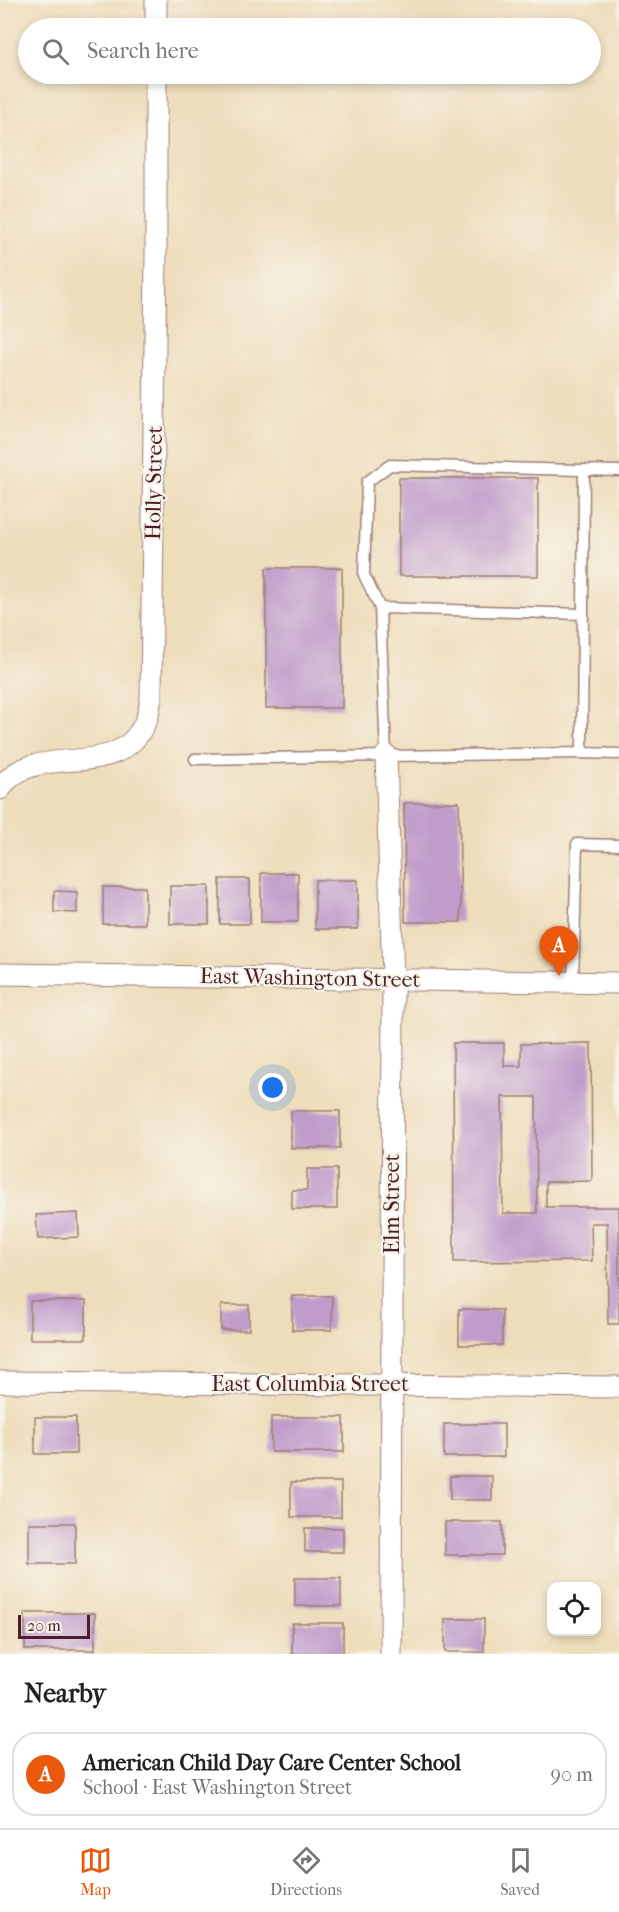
<!DOCTYPE html>
<meta charset="utf-8">
<style>
body{margin:0;font-family:"IM FELL French Canon",serif;background:#f2f2f2;color:#222}
.controls{position:absolute;right:18px;bottom:18px;display:grid;overflow:hidden;border-radius:12px;box-shadow:0 3px 9px #0003}
.controls button{width:54px;height:54px;display:grid;place-items:center;padding:0;border:0;border-bottom:2px solid #e0e0e0;background:#fff;color:#222;font:30px sans-serif}
.scale{position:absolute;left:18px;bottom:15px;width:72px;box-sizing:border-box;padding-left:6px;border:3px solid #4a1f2b;border-top:0;font-size:16px;line-height:21px;white-space:nowrap;color:#4a1f2b;-webkit-text-stroke:4px #f7f3e8;paint-order:stroke}
.you{position:absolute;left:273px;top:1088px;width:21px;height:21px;margin:-15px;border:4px solid #fff;border-radius:50%;background:#1a73e8;box-shadow:0 0 0 9px #1a73e833}
.badge{display:grid;place-items:center;width:39px;height:39px;border-radius:50%;background:#ea580c;color:#fff;font-size:20px;font-weight:700}
.pin{position:absolute;translate:-50% -50px;filter:drop-shadow(0 2px 3px #0008)}
.pin::after{content:'';position:absolute;top:32px;width:21px;height:18px;background:inherit;clip-path:polygon(0 0,100% 0,50% 100%)}
.list{margin:0;padding:0;list-style:none}
h2{display:flex;justify-content:space-between;align-items:center;height:78px;margin:0;padding:0 24px;font-size:26px}
h2 small{font-size:20px;font-weight:400;color:#767676}
.list li{display:grid;grid-template-columns:39px 1fr auto;gap:18px;align-items:center;box-sizing:border-box;height:84px;margin:0 12px 12px;padding:0 12px;border:2px solid #e0e0e0;border-radius:24px}
.list b{display:block;font-size:22px;white-space:nowrap}
.list p{margin:0;font-size:20px;white-space:nowrap;color:#767676}
.list em{font-size:20px;font-style:normal;color:#767676}
.icon{flex:none;width:33px;height:33px;fill:none;stroke:currentColor;stroke-width:2;stroke-linecap:round;stroke-linejoin:round}
.map{position:relative;flex:none;width:619px;height:1654px;overflow:hidden}
.search{position:absolute;background:#fff;box-shadow:0 3px 9px #0003;left:18px;right:18px;top:18px;height:66px;display:flex;align-items:center;gap:15px;box-sizing:border-box;padding:0 21px;border-radius:33px;color:#767676;font-size:22px}
.sheet{height:174px;background:#fff}
nav{display:flex;justify-content:space-around;align-items:center;box-sizing:border-box;height:84px;border-top:2px solid #e0e0e0;background:#fff;font-size:16px;color:#767676}
nav a{display:grid;justify-items:center;gap:3px}
nav .on{color:#ea580c}
.map>svg:first-child{display:block}
.building{fill:#c09ccb;fill-rule:evenodd}
.lines{fill:none;stroke-linecap:round;stroke-linejoin:round}
.service-casing{stroke:#9c7e73;stroke-width:13}
.minor-casing{stroke:#9c7e73;stroke-width:23}
.service{stroke:#fff;stroke-width:10}
.minor{stroke:#fff;stroke-width:21}
.labels{text-anchor:middle;dominant-baseline:central;stroke-width:4.5;stroke-linejoin:round;paint-order:stroke}
.street-label{font-size:22px;fill:#4a1f2b;stroke:#f7f3e8}
</style>
<div class="map">
<svg width="619" height="1654" viewBox="0 0 619 1654">
<rect width="100%" height="100%" fill="#f7f3e8"/>
<filter id="ink" filterUnits="userSpaceOnUse"><feTurbulence type="fractalNoise" baseFrequency=".0167" numOctaves="2"/><feDisplacementMap in="SourceGraphic" scale="12" xChannelSelector="R" yChannelSelector="G"/><feConvolveMatrix kernelMatrix="1 2 1 2 8 2 1 2 1" color-interpolation-filters="sRGB"/></filter>
<filter id="wash" filterUnits="userSpaceOnUse"><feTurbulence type="fractalNoise" baseFrequency=".008" numOctaves="4" result="noise"/><feDisplacementMap in="SourceGraphic" scale="24" xChannelSelector="R" yChannelSelector="G"/><feGaussianBlur stdDeviation="1.35" result="paint"/><feColorMatrix in="noise" values="0 0 0 0 0 0 0 0 0 0 0 0 0 0 0 0 0 1.4 0 .05"/><feComposite in="paint" operator="in"/></filter>
<g filter="url(#wash)">
<rect width="100%" height="100%" fill="#edb"/>
<g id="blocks">
<!-- building -->
<path class="building" d="M399,478h139v98h-139z
M266,568h76v140h-76z
M459,802l2,120h-56l-1,-119z
M261,873h37v49h-37z
M220,879h30v45h-30z
M315,880h43v49h-43z
M170,886h39v38h-39z
M103,887h42v37h-42z
M54,891l23,1v21l-23,-1z
M453,1043h51v23h17v-22l70,-1 1,138 -46,1v25h73v117h-11l-1,-101h-16l1,38 -138,1zM502,1097h34l1,116h-34z
M291,1111h49v37h-49z
M307,1169h30v40h-45v-19h15z
M78,1213l1,24 -41,2 -2,-24z
M292,1296h40v34h-40z
M30,1301h56v38h-56z
M221,1305h28v25h-28z
M459,1309l43,1v35h-43z
M35,1417h41v37h-41z
M271,1417h73v35h-73z
M444,1424h60v33h-60z
M450,1476h42v24h-42z
M291,1482h50v35h-50z
M445,1522h57v33h-57z
M29,1523h46v41h-46z
M305,1528h38v24h-38z
M295,1578h46v28h-46z
M25,1613h70v37h-70z
M445,1619h39v33h-39z
M292,1623h51v31h-51z"/>
</g>
</g>
<g filter="url(#ink)">
<use href="#blocks" fill-opacity="0" stroke="#9c7e73" stroke-width="1.5"/>
<g class="lines">
<!-- service casing -->
<g class="service-casing">
<path id="service" d="M584,471l-2,282 37,1
M380,608l-16,-33 3,-93 23,-17 229,6
M386,755l-6,-147 202,6
M195,759l387,-6
M573,982l4,-138 42,1"/>
</g>
<!-- minor casing -->
<g class="minor-casing">
<path id="minor" d="M156,0v28
M386,755l7,224 -2,675
M0,789c33,-52 119,-2 146,-69 3,-7 4,-16 5,-23l5,-444v-179
M0,974l619,9
M0,1382l619,5"/>
</g>
<!-- service -->
<use href="#service" class="service"/>
<!-- minor -->
<use href="#minor" class="minor"/>
</g>
</g>
<g class="labels">
<!-- street labels -->
<g class="street-label">
<text transform="translate(154 483) rotate(-89)">Holly Street</text>
<text transform="translate(310 978) rotate(1)">East Washington Street</text>
<text transform="translate(392 1204) rotate(-90)">Elm Street</text>
<text x="310" y="1384">East Columbia Street</text>
</g>
</g>
</svg>
<div class="controls">
<button><svg class="icon" aria-label="locate" viewBox="0 0 24 24"><circle cx="12" cy="12" r="6"/><path d="M12 2v4M12 18v4M2 12h4M18 12h4"/></svg></button>
</div>
<div class="scale">20 m</div>
<div class="you"></div>
<div class="pin badge" style="left:559px;top:976px">A</div>
<div class="search"><svg class="icon" aria-label="search" viewBox="0 0 24 24"><circle cx="10" cy="10" r="6"/><path d="M15 15l6 6"/></svg>Search here</div>
</div>
<section class="sheet">
<h2>Nearby<small></small></h2>
<ul class="list">
<li><span class="badge">A</span><div><b>American Child Day Care Center School</b><p>School · East Washington Street</p></div><em>90 m</em></li>
</ul>
</section>
<nav>
<a class="on"><svg class="icon" aria-label="map" viewBox="0 0 24 24"><path d="M3 6l6-2 6 2 6-2v14l-6 2-6-2-6 2zM9 4v14M15 6v14"/></svg>Map</a>
<a><svg class="icon" aria-label="directions" viewBox="0 0 24 24"><path d="M12 3l9 9-9 9-9-9zM9 14v-3h6M13 9l2 2-2 2"/></svg>Directions</a>
<a><svg class="icon" aria-label="saved" viewBox="0 0 24 24"><path d="M7 4h10v16l-5-4-5 4z"/></svg>Saved</a>
</nav>
